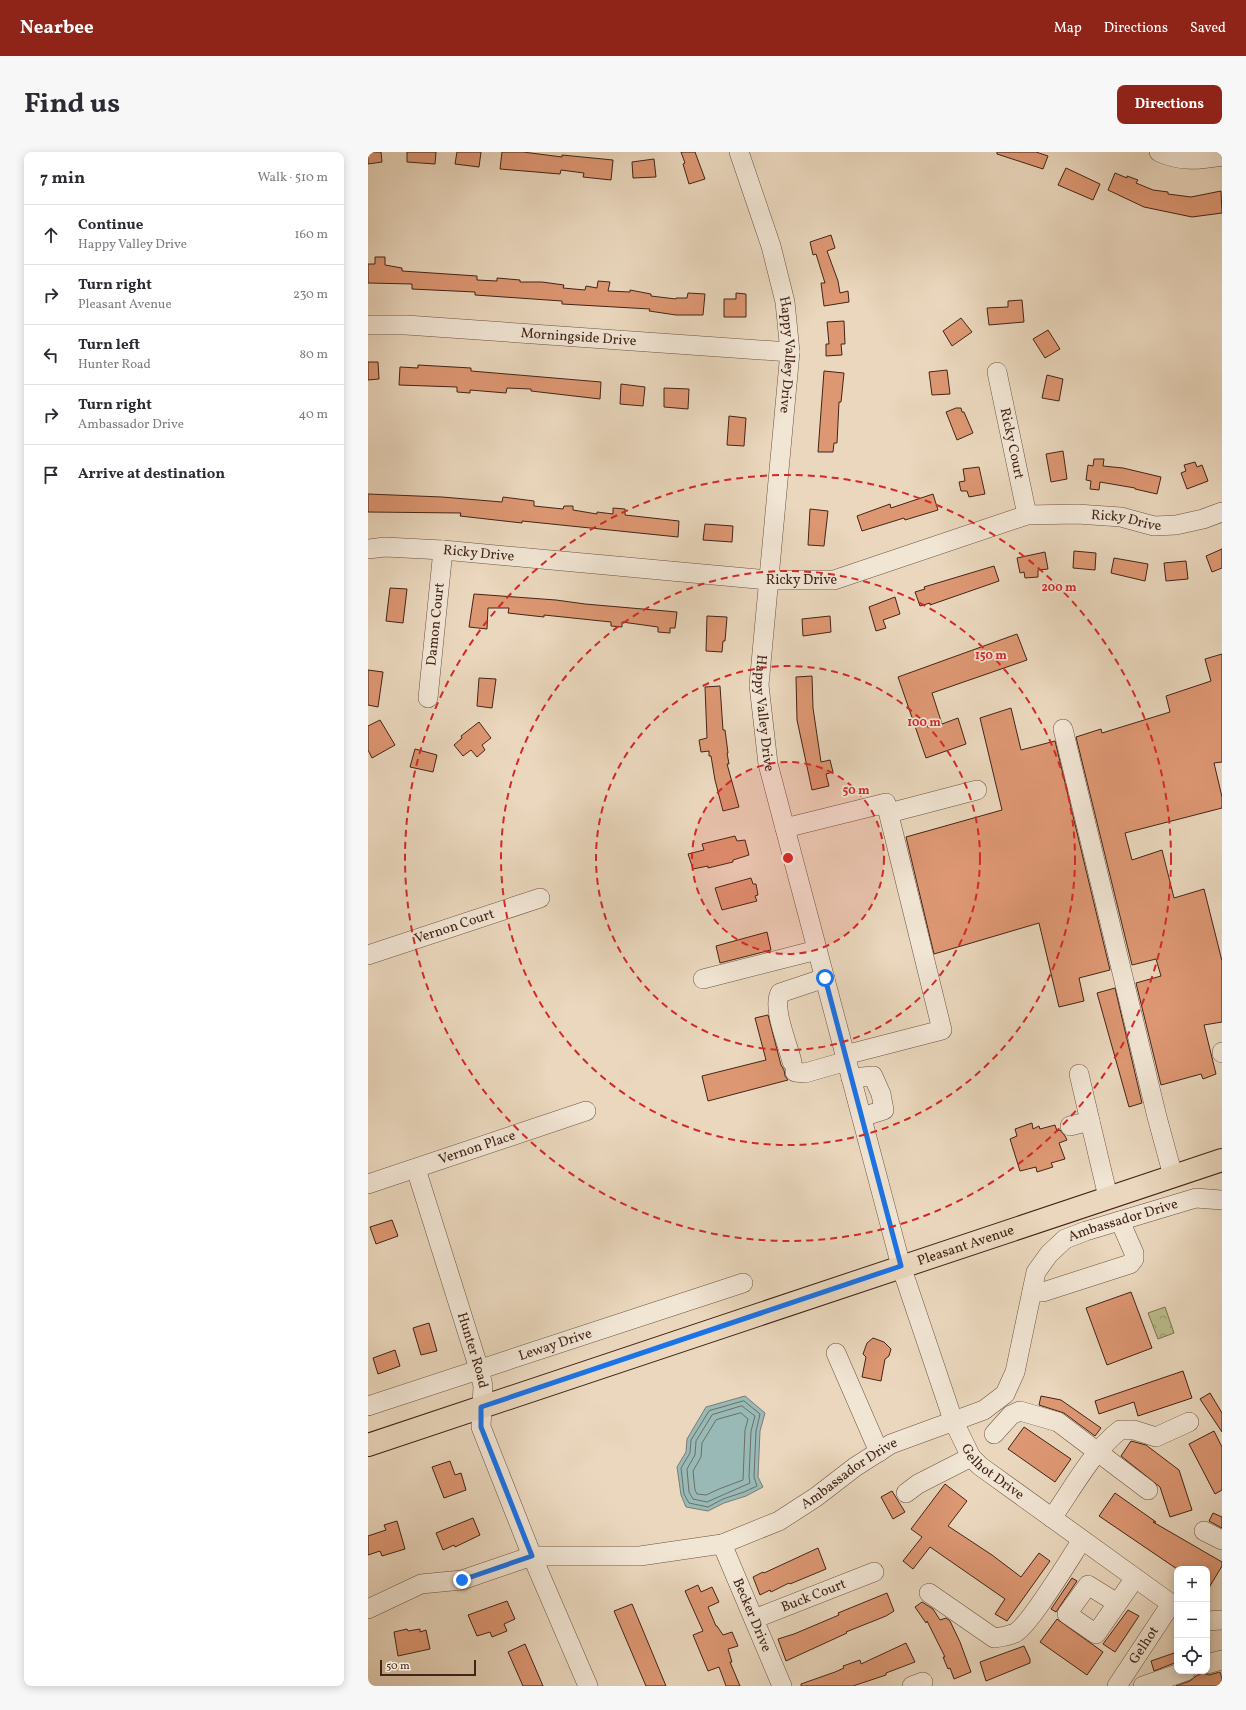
<!DOCTYPE html>
<meta charset="utf-8">
<style>
body{margin:0;font-family:Vollkorn,serif;background:#f7f7f7;color:#2b2b33}
.controls{position:absolute;right:12px;bottom:12px;display:grid;overflow:hidden;border-radius:8px;box-shadow:0 2px 10px #0003}
.controls button{width:36px;height:36px;display:grid;place-items:center;padding:0;border:0;border-bottom:1px solid #e1e1e2;background:#fff;color:#2b2b33;font:20px sans-serif}
.scale{position:absolute;left:12px;bottom:10px;width:96px;box-sizing:border-box;padding-left:4px;border:2px solid #432417;border-top:0;font-size:11px;line-height:14px;white-space:nowrap;color:#432417;-webkit-text-stroke:3px #f1e5d4;paint-order:stroke}
.stop{position:absolute;width:12px;height:12px;margin:-9px;border:3px solid #1a73e8;border-radius:50%;background:#fff}
.stop.end{background:#1a73e8;border-color:#fff;box-shadow:0 1px 4px #0008}
.list{margin:0;padding:0;list-style:none}
h2{display:flex;justify-content:space-between;align-items:center;height:52px;margin:0;padding:0 16px;font-size:17px}
h2 small{font-size:13px;font-weight:400;color:#7c7c81}
.list li{display:grid;grid-template-columns:26px 1fr auto;gap:12px;align-items:center;box-sizing:border-box;height:60px;padding:0 16px;border-top:1px solid #e1e1e2}
.list b{display:block;font-size:15px;white-space:nowrap}
.list p{margin:0;font-size:13px;white-space:nowrap;color:#7c7c81}
.list em{font-size:13px;font-style:normal;color:#7c7c81}
.icon{flex:none;width:22px;height:22px;fill:none;stroke:currentColor;stroke-width:2;stroke-linecap:round;stroke-linejoin:round}
.map{position:relative;flex:none;width:854px;height:1534px;overflow:hidden;border-radius:8px}
header{display:flex;align-items:center;gap:24px;box-sizing:border-box;height:56px;padding:0 20px;background:#8f2418;color:#fff}
header strong{font-size:19px}
nav{display:flex;gap:22px;margin-inline-start:auto;font-size:14px}
.intro{display:flex;align-items:center;justify-content:space-between;box-sizing:border-box;height:96px;padding:0 24px}
h1{margin:0;font-size:28px}
.button{padding:10px 18px;border-radius:8px;background:#8f2418;color:#fff;font-size:14px;font-weight:700}
main{display:flex;gap:24px;padding:0 24px}
aside{flex:1;background:#fff;border-radius:8px;box-shadow:0 2px 10px #0003}
.map>svg:first-child{display:block}
.park{fill:url(#park-crowns);stroke:#807052}
.water{fill:#98b9b5;stroke:#767d76}
.lines{fill:none;stroke-linecap:round;stroke-linejoin:round}
.shore{stroke:#6e6e66;stroke-width:1}
.building{fill:#dd9773;stroke:#432417}
.minor-casing{stroke:#6d5140;stroke-width:20}
.major-casing{stroke:#432417;stroke-width:24}
.minor{stroke:#f1e5d4;stroke-width:19}
.major{stroke:#ead7bd;stroke-width:22}
.route{stroke:#1a73e8;stroke-width:5}
.ring{fill:none;stroke:#d62828;stroke-width:2;stroke-dasharray:7 5}
.labels{text-anchor:middle;dominant-baseline:central;stroke-width:3.5;stroke-linejoin:round;paint-order:stroke}
.street-label{font-size:14px;fill:#432417;stroke:#f1e5d4}
.centre{fill:#d62828;stroke:#f1e5d4;stroke-width:2}
.ring-label{font-size:12px;text-anchor:middle;font-weight:bold;fill:#d62828;stroke:#f1e5d4;stroke-width:3.5;stroke-linejoin:round;paint-order:stroke}
</style>
<header>
<strong>Nearbee</strong>
<nav><a>Map</a><a>Directions</a><a>Saved</a></nav>
</header>
<div class="intro"><h1>Find us</h1><a class="button">Directions</a></div>
<main>
<aside>
<h2>7 min<small>Walk · 510 m</small></h2>
<ul class="list">
<li><svg class="icon" aria-label="ahead" viewBox="0 0 24 24"><path d="M12 20V5M6 11l6-6 6 6"/></svg><div><b>Continue</b><p>Happy Valley Drive</p></div><em>160 m</em></li>
<li><svg class="icon" aria-label="right" viewBox="0 0 24 24"><path d="M7 20v-9h11M14 6l5 5-5 5"/></svg><div><b>Turn right</b><p>Pleasant Avenue</p></div><em>230 m</em></li>
<li><svg class="icon" aria-label="left" viewBox="0 0 24 24"><path d="M17 20v-9H6M10 6l-5 5 5 5"/></svg><div><b>Turn left</b><p>Hunter Road</p></div><em>80 m</em></li>
<li><svg class="icon" aria-label="right" viewBox="0 0 24 24"><path d="M7 20v-9h11M14 6l5 5-5 5"/></svg><div><b>Turn right</b><p>Ambassador Drive</p></div><em>40 m</em></li>
<li><svg class="icon" aria-label="arrive" viewBox="0 0 24 24"><path d="M6 21V4h12l-3 4 3 4H6"/></svg><div><b>Arrive at destination</b></div></li>
</ul>
</aside>
<div class="map">
<svg width="854" height="1534" viewBox="0 0 854 1534">
<defs>
<pattern id="park-crowns" width="20" height="18" patternUnits="userSpaceOnUse"><rect width="20" height="18" fill="#bcbd8d"/><path d="M2 6a3 3 0 1 1 6 0M12 15a3 3 0 1 1 6 0" fill="none" stroke="#9a9972"/></pattern>
</defs>
<rect width="100%" height="100%" fill="#ead7bd"/>
<filter id="stains"><feTurbulence type="fractalNoise" baseFrequency=".005" numOctaves="4"/><feColorMatrix values="0 0 0 0 .2 0 0 0 0 .09 0 0 0 0 .02 0 0 0 .5 -.17"/></filter>
<radialGradient id="worn" r=".72"><stop offset=".6" stop-color="#630" stop-opacity="0"/><stop offset="1" stop-color="#630" stop-opacity=".3"/></radialGradient>
<!-- park -->
<path class="park" d="M797,1155l9,26 -16,6 -10,-26z"/>
<!-- water -->
<path class="water" d="M377,1244l20,17 -5,18 -2,46 5,10 -17,9 -22,7 -16,8 -22,-4 -5,-12 -4,-28 9,-15 1,-13 19,-32z"/>
<g class="lines">
<!-- shore -->
<path class="shore" d="M376,1249l16,13 -4,17 -2,46 3,9 -13,6 -21,7 -15,8 -19,-4 -5,-9 -3,-26 9,-15 1,-13 18,-29z
M374,1254l13,10 -4,15 -2,46 1,6 -43,19 -14,-3 -4,-7 -2,-23 8,-14 1,-14 16,-26z
M373,1261l7,6 -3,11 -2,50 -24,9 -13,6 -9,-1 -2,-4 -2,-19 8,-14 1,-14 14,-23z"/>
</g>
<!-- building -->
<path class="building" d="M0,0h13l1,10 -14,2z
M39,0h29l-1,12 -28,-2z
M89,0h24l-2,15 -24,-3z
M134,0h21l39,5v-2l51,5 -2,20 -28,-3 1,-4 -23,-3 -1,4 -60,-5z
M313,0h14l10,27 -16,5 -6,-20 2,-1z
M629,0h39l12,4 -5,13 -46,-15z
M286,7l2,18 -23,1 -1,-16z
M698,16l34,16 -7,16 -35,-15z
M747,21l12,5v-2l11,4 -2,3 17,7 15,2v2l23,3 30,-6 1,22 -30,4 -48,-10 -36,-17z
M463,83l4,13 -8,3 11,30 2,12 8,-2 1,11 -25,4 -3,-23h4l-9,-29 -3,1 -3,-13z
M7,105h10v8l17,3v3l75,5v4l20,1v-3l23,2v2h22l22,3 -1,3 22,2 1,-4 11,2 1,-7 12,1 -2,9 22,1v-2l21,4v2l25,3v-1h11l1,-5 17,1 -2,21h-27l-27,-4 1,-2 -88,-5v-3l-87,-6v-3l-63,-3v-5l-44,-1v-19h7z
M368,141l10,1v23h-22v-18h12z
M654,148l2,22 -35,3 -2,-17 21,-1v-6z
M593,166l11,14 -20,14 -9,-15z
M476,169l1,23h-4l1,11 -16,1v-12h3l-2,-22z
M680,178l12,19 -15,9 -12,-19z
M0,210h10l1,17 -11,1z
M50,213l53,3v3l130,11 -1,17 -69,-8v-2l-24,-1 -1,5 -36,-3v3l-13,-1v-5l-58,-2 1,-18 18,1z
M579,218l3,24 -18,1 -3,-23z
M456,219l20,2 -3,29h-2l-2,41h-3l-1,9h-15z
M679,223l16,4 -4,22 -17,-3z
M253,232l24,3 -2,19 -23,-2z
M296,236l25,1 -1,20 -24,-2z
M588,256h5l1,4h2l9,21 -16,7 -11,-28z
M361,264l17,2 -2,28 -17,-1z
M695,299l4,28 -16,3 -5,-28z
M726,307h10l-1,7 20,2 38,9 -4,17 -22,-5v-1l-35,-6 -1,8 -9,-1 1,-8 -5,-1 2,-15 5,1z
M827,310l2,5 5,-2 6,16 -21,8 -6,-16 5,-2 -2,-6z
M611,315l6,27 -16,3 -2,-6h-6l-2,-9 6,-1 -2,-12z
M0,342l74,3 60,5 1,-5 31,4v5l29,3 1,-3h9v4l24,4v-2l16,2v-6l12,1v6l54,6 -1,16 -156,-16v2l-62,-7 1,-3 -93,-1z
M565,342l5,16 -33,10 -1,-2 -42,13 -5,-15 33,-12 1,4z
M442,357l18,2 -4,35 -16,-1z
M337,372l28,2 -1,16 -29,-2z
M854,397v19l-10,4 -6,-16z
M706,399l22,2 -1,17 -22,-2z
M677,400l3,17 -10,1v7l-13,1 -1,-6 -4,1 -3,-15z
M746,406l34,6 -3,17 -34,-8z
M818,409l2,18 -22,2 -2,-18z
M626,414l5,15 -69,24v-2l-10,3 -5,-14 10,-3 -1,-2z
M22,436l17,1 -4,34 -17,-2z
M106,442l82,6 29,4 92,8 -2,16h-5v5l-12,-1v-5l-36,-5v5l-11,-1v-4l-67,-7v2l-36,-4 1,-5h-21l-1,21 -18,-2z
M527,445l5,17 -17,6 3,8 -10,3 -7,-24z
M339,464l20,1 -2,24h-2l-1,11 -16,-1z
M462,464l1,16 -28,4 -1,-17z
M649,482l10,26 -95,33 10,31 16,-6 8,26 -40,14 -28,-81z
M854,502v108l-8,1 8,34v11l-97,25 7,27 30,-10 12,48 30,-9 18,72v61l-18,3 12,49 -13,5 -2,-5 -40,11 -25,-102 25,-7 -5,-17 -24,6 -56,-228 25,-8 1,4 68,-21 -4,-16 45,-15 -6,-22z
M0,518l15,2 -5,35 -10,-2z
M444,524l1,32 8,54 9,-2 3,12 -7,2 3,12 -17,4 -15,-70 -1,-43z
M111,526l17,1 -4,29 -15,-2z
M352,534l3,44h2l3,23h-1l2,11h-2l12,43 -16,4 -8,-31 -4,-24h-2v-5l-8,1 -2,-12 8,-2 -2,-51z
M643,556l10,42 34,-9 55,229 -31,8 5,23 -25,6 -20,-84 -105,31 -28,-117 96,-27 -22,-92z
M12,568l15,25 -23,13 -4,-8v-24z
M111,570l12,16 -9,7 3,5 -8,7 -6,-7 -8,6 -9,-11 8,-7 -1,-2z
M47,597l22,6 -4,17 -23,-5z
M367,684l2,5 8,-1 4,15 -16,5v2l-25,6v-2l-15,3 -5,-15 16,-4 -2,-6z
M383,726l2,6h3l2,11 -3,1 2,5 -35,9 -7,-22z
M399,780l4,18 -51,13 -4,-17z
M747,836l27,115 -13,4 -32,-114z
M400,863l13,50 3,5 1,6 3,4 -80,21 -6,-25 64,-16 -11,-42z
M664,971l1,6 6,-3 1,3 15,-4 2,6 3,-1 5,6 2,4 -8,3 6,16 -14,4 2,4 -16,5 -1,-5 -16,4 -10,-32 7,-3 -2,-7z
M24,1068l6,16 -22,8 -6,-17z
M763,1140l21,56 -45,17 -21,-57z
M61,1171l8,28 -16,4 -8,-27z
M505,1186l11,4 7,7 -2,7 -4,3 -4,22 -19,-4 4,-20 -3,-3 4,-11z
M27,1198l5,16 -22,8 -5,-16z
M815,1219l9,27 -54,18 -4,-14 -35,12 -4,-13z
M842,1241l12,20v19l-22,-33z
M673,1244l20,4 40,28 -6,8 -31,-23 -25,-8z
M656,1275l47,32 -16,23 -47,-33z
M846,1279l8,16v43l-7,4 -26,-50z
M763,1289l15,4 33,25 13,40 -22,7 -10,-30 -39,-31z
M82,1309l5,14 6,-2 5,17 -22,8 -12,-31z
M577,1332l22,17 -19,25 44,29 29,22 18,-24 11,8 -43,60 -12,-7 10,-15 -75,-52 -17,22 -10,-8 19,-24 -11,-8z
M524,1339l13,21 -12,7 -12,-22z
M747,1341l41,29h-3l69,40v4l-15,25v-22h-30l-78,-53z
M845,1361l9,4v11l-13,-7z
M105,1366l7,17 -25,12 -1,-2 -11,5 -7,-17z
M29,1369l8,28 -23,7 -2,-5 -12,4v-19l18,-6 -2,-5z
M450,1396l8,21 -36,15 -1,-1 -18,9 -1,-2 -10,5 -7,-18 10,-5 1,1z
M704,1426l5,3 -21,31 -5,-3z
M330,1433l3,7 11,-5 7,15 -11,5 8,19h1l6,9 9,-3 6,14 -10,3 4,13h-2l10,24h-14l-7,-19 -11,4 -15,-36 10,-4 -18,-40z
M519,1441l7,18 -8,5 -40,16 1,1 -61,28 -8,-22 16,-5 45,-19 -1,-2z
M139,1449l8,18 -11,5 3,7 -15,6 -2,-5 -13,4 -9,-21z
M554,1450l11,7 7,11 6,-2 4,3 10,21 11,30 -17,7 -4,-11 -2,1 -5,-12h2l-18,-36 -1,2 -11,-16z
M264,1452l5,12 29,70h-20l-32,-75z
M760,1458l11,6 -24,36 -12,-8z
M689,1467l46,33 -16,23 -47,-33z
M39,1477l1,2 12,-2v3l6,-2 4,19 -32,7 -4,-24z
M538,1491l9,19 -29,11v2l-33,11h-52v-2l34,-12 9,-4 -1,-2 17,-6 1,4z
M157,1492l18,42h-20l-15,-34z
M656,1494l6,13v4l-44,18 -6,-19z
M809,1500v10l-23,9 -3,-10z
M852,1520l2,7v7h-46l14,-5 6,-5 6,-3 7,2z"/>
<g class="lines">
<!-- minor casing -->
<g class="minor-casing">
<g id="minor">
<path id="s1" d="M371,0l32,94 14,56 5,50 -31,333 9,79 133,502 52,154 18,37 9,9 197,142"/>
<path d="M791,0c22,10 40,8 63,4"/>
<path id="s2" d="M0,173h38l384,27"/>
<path id="s3" d="M629,220l30,143"/>
<path id="s4" d="M0,397l17,-2 58,3 325,30h66l193,-65 50,-1 44,3 33,9 22,-1 27,-6 19,-7"/>
<path id="s5" d="M60,546l15,-148"/>
<path d="M695,577l94,388 16,59"/>
<path d="M521,661l88,-23"/>
<path d="M417,676l101,-25 56,227 -97,25"/>
<path id="s6" d="M0,803l172,-57"/>
<path d="M335,827l114,-29"/>
<path d="M854,900v1"/>
<path d="M424,910c-4,-18 -20,-53 -12,-69l45,-15"/>
<path d="M427,920l10,1 42,-12"/>
<path d="M483,926l22,-2 8,18 3,16 -22,7"/>
<path d="M722,969l18,76"/>
<path d="M702,974l20,-5 -11,-47"/>
<path id="s7" d="M48,1017l63,200 4,17 -2,41 51,129 56,130"/>
<path id="s8" d="M0,1032l218,-73"/>
<path d="M664,1140h11l87,-28 4,-5v-6l-14,-32"/>
<path d="M468,1201l43,99"/>
<path id="s9" d="M0,1254l375,-123"/>
<path d="M626,1282l17,-19 9,-4 38,11 90,68"/>
<path d="M538,1341l12,-9 53,-27"/>
<path d="M684,1366c21,-30 39,-65 68,-88h14l22,7 33,-15"/>
<path d="M836,1379l18,9"/>
<path id="s10" d="M354,1392l60,142"/>
<path d="M561,1441l65,45c8,-1 14,-2 21,-5 15,-8 55,-75 67,-93"/>
<path d="M749,1451l-29,-18 -21,29 29,20 39,-56"/>
<path id="s11" d="M0,1457l53,-25 41,-4 70,-24h108l82,-12 57,-23 37,-24 39,-30 36,-23 93,-34 21,-16 10,-22 21,-100 13,-18 16,-15 21,-8 110,-33 26,2"/>
<path id="s12" d="M386,1467l120,-47"/>
<path d="M839,1469l15,-1"/>
<path d="M839,1512l15,-4"/>
<path d="M544,1534l11,-4"/>
<path id="s13" d="M749,1534l54,-82"/>
<path d="M775,1534l43,-15"/>
</g>
</g>
<!-- major casing -->
<g class="major-casing">
<g id="major">
<path id="s14" d="M0,1293l854,-285"/>
</g>
</g>
<!-- minor -->
<use href="#minor" class="minor"/>
<!-- major -->
<use href="#major" class="major"/>
</g>
<g class="lines">
<!-- route -->
<path class="route" d="M94,1428l70,-24 -51,-129v-20l420,-141 -76,-288"/>
</g>
<!-- distance rings -->
<circle cx="420" cy="706" r="96" fill="#d62828" fill-opacity=".12"/>
<g class="ring">
<circle cx="420" cy="706" r="96"/>
<circle cx="420" cy="706" r="192"/>
<circle cx="420" cy="706" r="287"/>
<circle cx="420" cy="706" r="383"/>
</g>
<g class="labels">
<!-- street labels -->
<g class="street-label">
<text stroke="none"><textPath href="#s2" startOffset="211">Morningside Drive</textPath></text>
<text stroke="none"><textPath href="#s1" startOffset="210">Happy Valley Drive</textPath></text>
<text stroke="none"><textPath href="#s3" startOffset="73">Ricky Court</textPath></text>
<text stroke="none"><textPath href="#s4" startOffset="771">Ricky Drive</textPath></text>
<text stroke="none"><textPath href="#s4" startOffset="111">Ricky Drive</textPath></text>
<text stroke="none"><textPath href="#s4" startOffset="435">Ricky Drive</textPath></text>
<text stroke="none"><textPath href="#s5" startOffset="74">Damon Court</textPath></text>
<text stroke="none"><textPath href="#s1" startOffset="570">Happy Valley Drive</textPath></text>
<text stroke="none"><textPath href="#s6" startOffset="91">Vernon Court</textPath></text>
<text stroke="none"><textPath href="#s8" startOffset="115">Vernon Place</textPath></text>
<text stroke="none"><textPath href="#s11" startOffset="919">Ambassador Drive</textPath></text>
<text stroke="none"><textPath href="#s14" startOffset="630">Pleasant Avenue</textPath></text>
<text stroke="none"><textPath href="#s9" startOffset="197">Leway Drive</textPath></text>
<text stroke="none"><textPath href="#s7" startOffset="190">Hunter Road</textPath></text>
<text stroke="none"><textPath href="#s1" startOffset="1370">Gelhot Drive</textPath></text>
<text stroke="none"><textPath href="#s11" startOffset="511">Ambassador Drive</textPath></text>
<text stroke="none"><textPath href="#s12" startOffset="64">Buck Court</textPath></text>
<text stroke="none"><textPath href="#s10" startOffset="77">Becker Drive</textPath></text>
<text stroke="none"><textPath href="#s13" startOffset="49">Gelhot</textPath></text>
</g>
</g>
<circle cx="420" cy="706" r="6" class="centre"/>
<g class="ring-label">
<text x="691" y="439">200 m</text>
<text x="623" y="507">150 m</text>
<text x="556" y="574">100 m</text>
<text x="488" y="642">50 m</text>
</g>
<rect width="100%" height="100%" filter="url(#stains)"/>
<rect width="100%" height="100%" fill="url(#worn)"/>
</svg>
<div class="controls">
<button>+</button>
<button>−</button>
<button><svg class="icon" aria-label="locate" viewBox="0 0 24 24"><circle cx="12" cy="12" r="6"/><path d="M12 2v4M12 18v4M2 12h4M18 12h4"/></svg></button>
</div>
<div class="scale">50 m</div>
<div class="stop" style="left:457px;top:826px"></div>
<div class="stop end" style="left:94px;top:1428px"></div>
</div>
</main>
